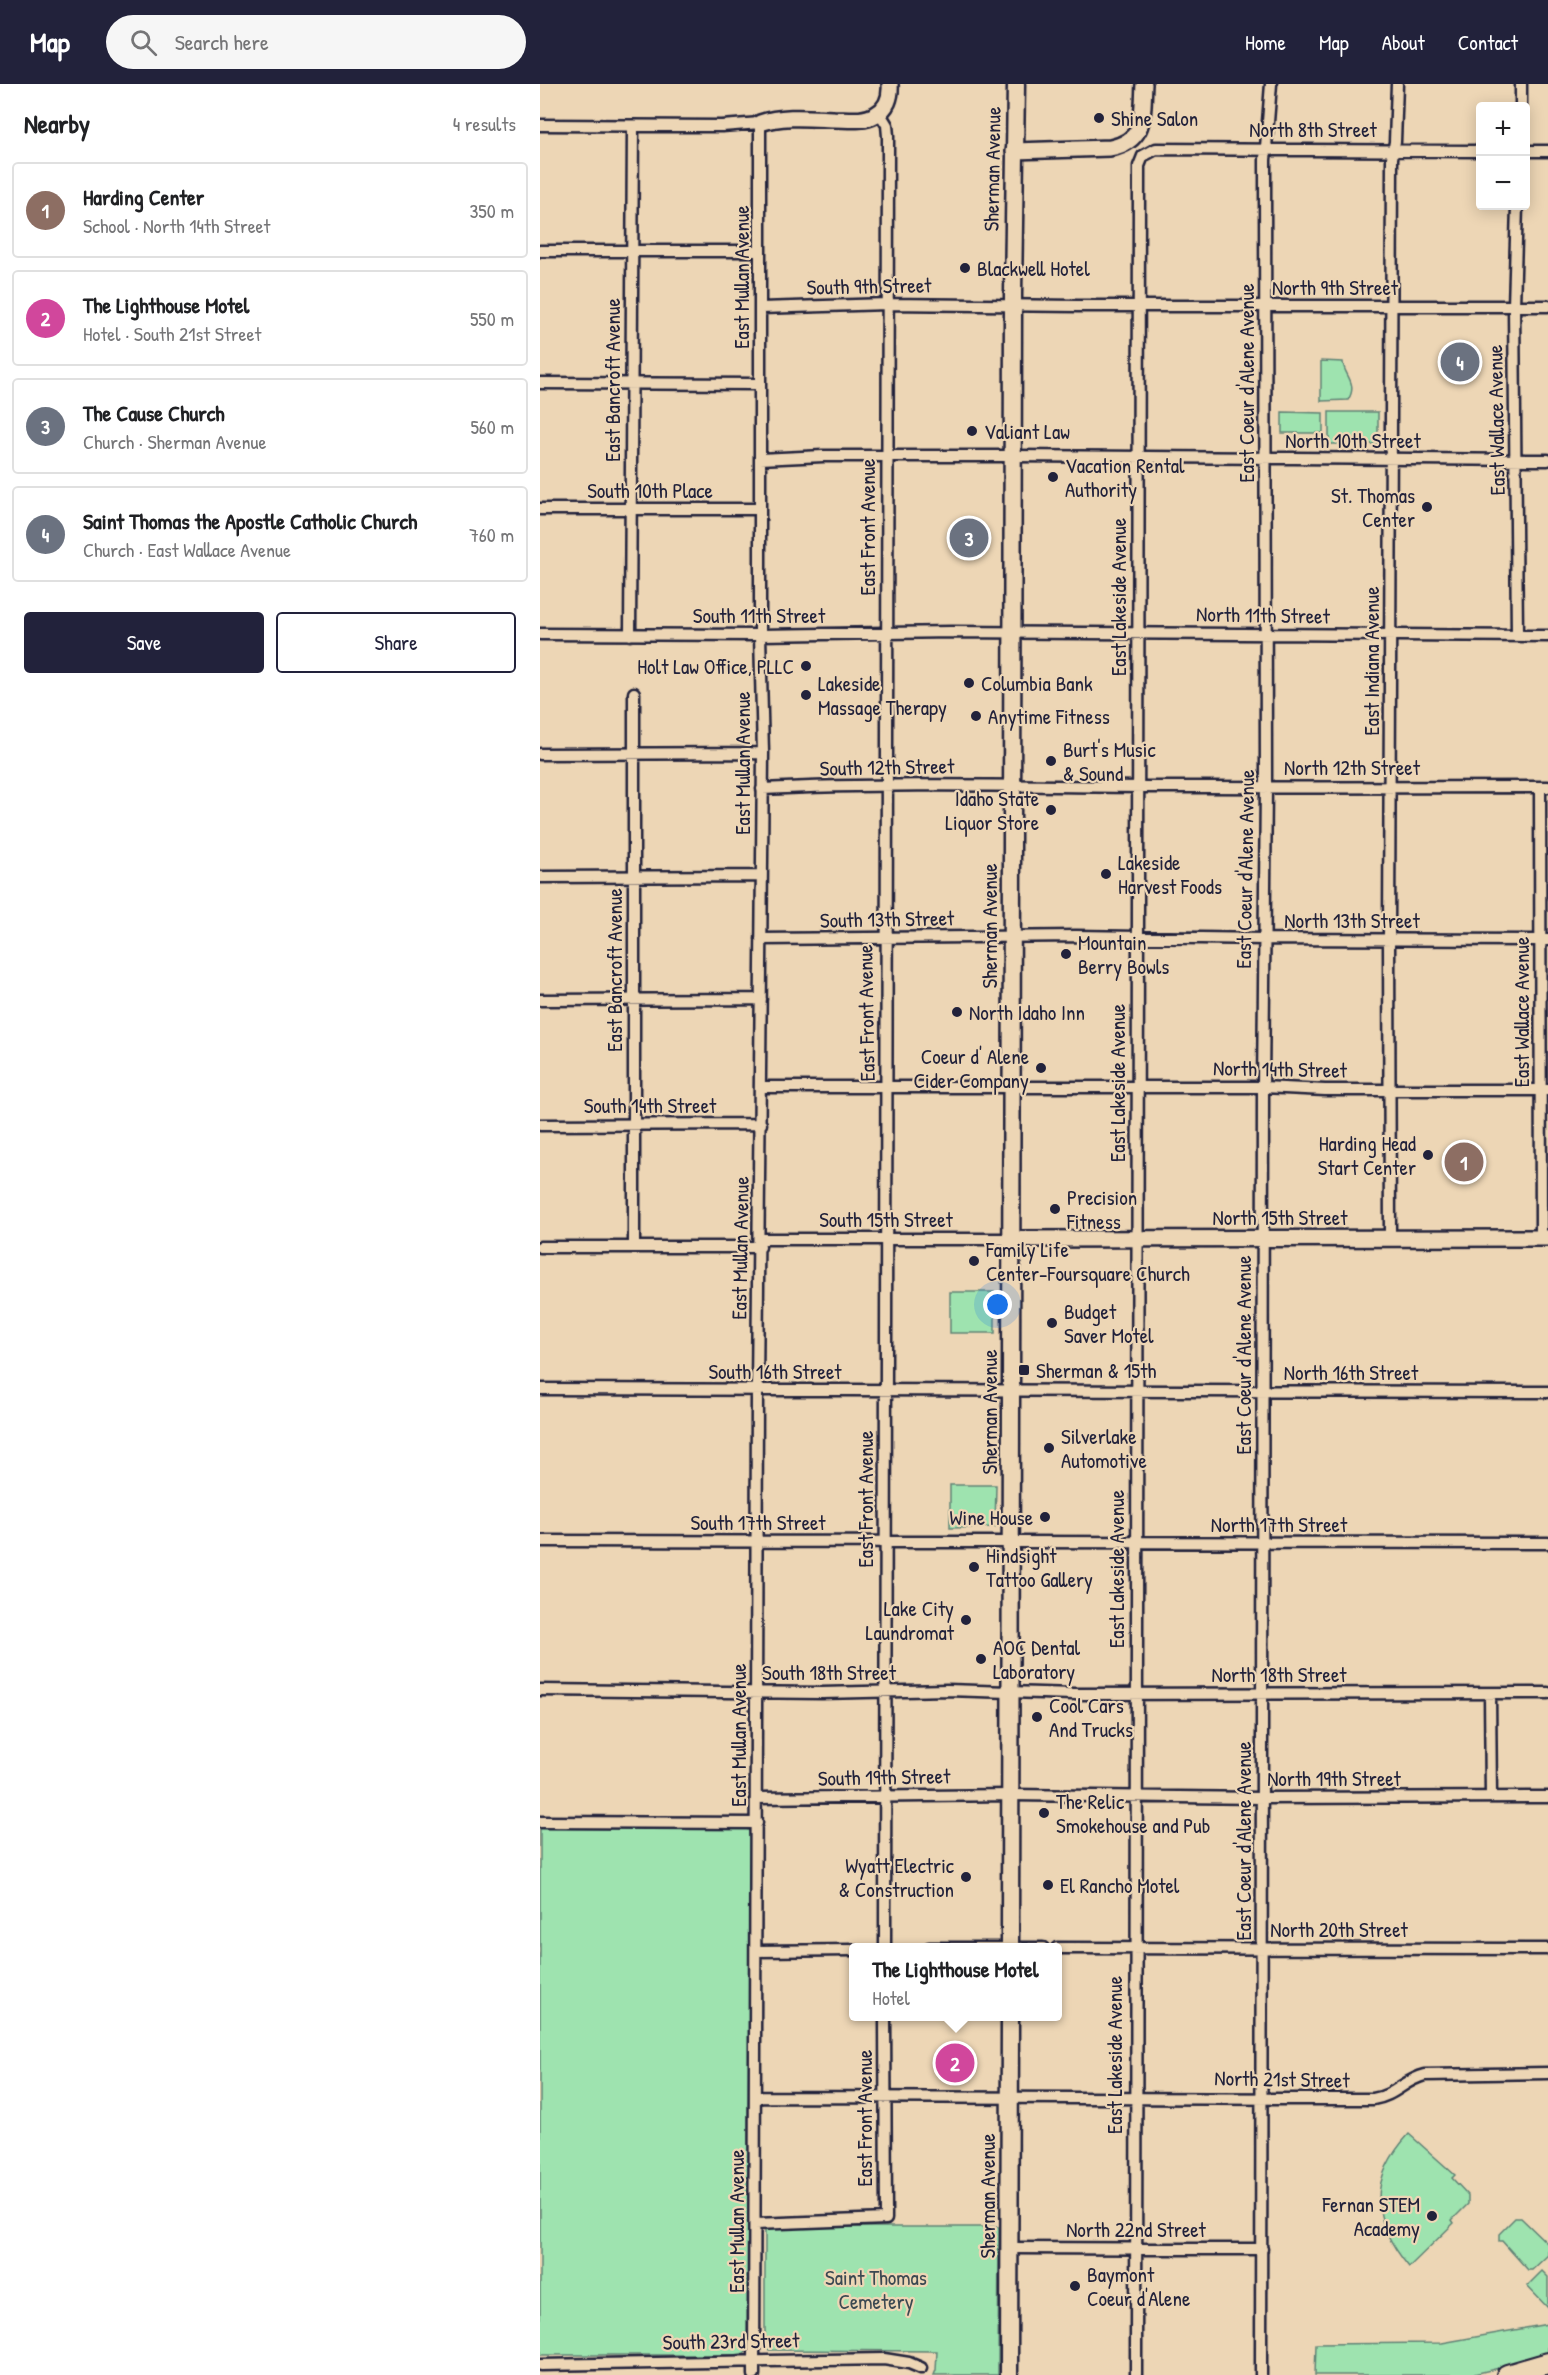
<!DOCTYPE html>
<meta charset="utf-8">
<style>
body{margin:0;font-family:"Patrick Hand",sans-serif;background:#f6f6f6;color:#202124}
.controls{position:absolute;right:18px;top:18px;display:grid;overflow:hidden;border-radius:6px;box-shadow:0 3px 15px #0003}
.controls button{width:54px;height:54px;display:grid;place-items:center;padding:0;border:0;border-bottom:2px solid #e0e0e0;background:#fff;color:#202124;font:30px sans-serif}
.you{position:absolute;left:458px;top:1221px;width:21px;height:21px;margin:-15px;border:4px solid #fff;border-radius:50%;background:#1a73e8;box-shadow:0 0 0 9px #1a73e833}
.badge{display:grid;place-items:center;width:39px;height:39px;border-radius:50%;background:#22223b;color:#fff;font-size:20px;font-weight:700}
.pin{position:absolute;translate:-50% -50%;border:3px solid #fff;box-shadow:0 2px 6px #0006}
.popup{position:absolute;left:309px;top:1859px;width:213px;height:78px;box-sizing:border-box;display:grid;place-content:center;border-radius:6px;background:#fff;filter:drop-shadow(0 2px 4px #0005);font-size:20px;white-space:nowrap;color:#757577}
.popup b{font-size:22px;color:#202124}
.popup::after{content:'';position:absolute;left:50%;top:100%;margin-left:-12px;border:12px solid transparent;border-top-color:#fff}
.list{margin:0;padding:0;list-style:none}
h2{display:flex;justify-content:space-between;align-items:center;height:78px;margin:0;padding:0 24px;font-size:26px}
h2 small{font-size:20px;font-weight:400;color:#757577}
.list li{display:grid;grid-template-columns:39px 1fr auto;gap:18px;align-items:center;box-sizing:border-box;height:96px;margin:0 12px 12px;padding:0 12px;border:2px solid #e0e0e0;border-radius:6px}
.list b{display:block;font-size:22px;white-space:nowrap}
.list p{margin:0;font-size:20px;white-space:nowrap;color:#757577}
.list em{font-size:20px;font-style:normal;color:#757577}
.actions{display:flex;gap:12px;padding:18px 24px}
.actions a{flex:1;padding:14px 0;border:2px solid #22223b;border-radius:6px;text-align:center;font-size:21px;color:#22223b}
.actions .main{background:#22223b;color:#fff}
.icon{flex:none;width:33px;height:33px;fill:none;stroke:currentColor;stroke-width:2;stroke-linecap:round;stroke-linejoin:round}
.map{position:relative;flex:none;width:1008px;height:2291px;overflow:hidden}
header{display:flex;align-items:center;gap:36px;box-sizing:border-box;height:84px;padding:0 30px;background:#22223b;color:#fff}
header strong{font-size:28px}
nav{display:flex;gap:33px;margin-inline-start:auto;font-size:21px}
.search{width:420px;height:54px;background:#f6f6f6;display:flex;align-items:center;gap:15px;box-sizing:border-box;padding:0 21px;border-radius:33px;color:#757577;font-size:22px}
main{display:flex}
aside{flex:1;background:#fff}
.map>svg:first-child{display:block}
.green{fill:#9ee3af;stroke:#608275;stroke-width:1.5}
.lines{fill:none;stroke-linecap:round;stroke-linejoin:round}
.street-casing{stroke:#22223b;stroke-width:15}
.secondary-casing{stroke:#22223b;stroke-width:20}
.primary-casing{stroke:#22223b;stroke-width:21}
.highway-casing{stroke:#22223b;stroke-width:24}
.street{stroke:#edd6b5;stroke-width:10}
.secondary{stroke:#edd6b5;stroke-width:15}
.primary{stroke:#edd6b5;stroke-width:16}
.highway{stroke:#edd6b5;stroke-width:20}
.poi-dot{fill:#22223b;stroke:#edd6b5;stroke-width:2}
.labels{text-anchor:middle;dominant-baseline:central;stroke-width:4.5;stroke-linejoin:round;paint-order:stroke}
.poi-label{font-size:21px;fill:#22223b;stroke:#edd6b5;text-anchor:start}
.street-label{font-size:21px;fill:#22223b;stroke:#edd6b5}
.park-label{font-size:21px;fill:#3b4952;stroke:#edd6b5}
</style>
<header>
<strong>Map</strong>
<div class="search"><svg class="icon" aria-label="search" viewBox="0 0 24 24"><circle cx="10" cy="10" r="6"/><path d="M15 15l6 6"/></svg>Search here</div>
<nav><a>Home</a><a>Map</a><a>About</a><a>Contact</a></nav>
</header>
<main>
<aside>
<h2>Nearby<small>4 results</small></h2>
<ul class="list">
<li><span class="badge" style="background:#8d6e63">1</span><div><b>Harding Center</b><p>School · North 14th Street</p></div><em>350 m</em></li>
<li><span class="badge" style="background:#d1479c">2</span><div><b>The Lighthouse Motel</b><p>Hotel · South 21st Street</p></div><em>550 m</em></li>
<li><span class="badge" style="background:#6b7280">3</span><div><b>The Cause Church</b><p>Church · Sherman Avenue</p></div><em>560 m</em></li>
<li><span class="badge" style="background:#6b7280">4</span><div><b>Saint Thomas the Apostle Catholic Church</b><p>Church · East Wallace Avenue</p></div><em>760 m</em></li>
</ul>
<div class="actions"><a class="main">Save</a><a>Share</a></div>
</aside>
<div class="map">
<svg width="1008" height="2291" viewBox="0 0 1008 2291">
<rect width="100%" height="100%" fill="#edd6b5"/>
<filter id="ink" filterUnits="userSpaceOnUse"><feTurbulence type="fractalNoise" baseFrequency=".0167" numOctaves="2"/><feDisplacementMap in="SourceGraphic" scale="12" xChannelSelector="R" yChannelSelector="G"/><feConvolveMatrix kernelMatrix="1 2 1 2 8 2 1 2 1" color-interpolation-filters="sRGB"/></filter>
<g filter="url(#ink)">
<!-- green -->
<path class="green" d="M781,277l22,1c0,12 16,21 5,38l-27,1z
M742,328l41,1v20h-41z
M789,328h49v32h-49z
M410,1208h45v41h-45z
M410,1401h46l-1,42 -45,1z
M0,1743l206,1 4,4 -3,516 -2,5 -10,2h-195z
M869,2050l46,41 -3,3 16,17v9l-16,16 2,3 -45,44c-38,-46 -42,-87 0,-133z
M975,2134h6l27,26v11l-16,15h-4l-26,-29h-3v-7z
M225,2143h234l-1,148h-64l2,-5 1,-19 -168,-1 -4,-3z
M1002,2187l6,6v31l-21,-22z
M1008,2240v32l-78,19h-155l1,-31 126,-1z"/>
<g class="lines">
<!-- street casing -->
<g class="street-casing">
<path id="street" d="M981,22v-22
M339,28l8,13 1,11 -3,1812
M0,41l182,1 38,-3v512l3,118 -6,637 -3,985
M986,67h22
M0,167h220
M221,224l126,-4 191,2h470
M0,299l220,1
M220,375l63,-3h190l535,4
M0,425h220
M0,550l220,1 191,-3 597,4
M90,551l3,-509
M977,551l-3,-329 3,-100
M94,609v554
M0,670l223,-1
M1000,703l1,451
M222,705c147,-7 294,-2 441,-2 115,1 230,0 345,0
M0,793l221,-1
M221,855l315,-3 188,3 284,1
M0,916l221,-1
M221,1003h502l62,3h223
M0,1041l221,-1
M850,1154l-1,-299 3,-781 3,-16 2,-58
M220,1155h252
M0,1163h220
M0,1305l1008,3
M0,1457l1008,2
M0,1606l282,3 125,-3 127,4 474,-1
M950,1610l1,103
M217,1714l254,-3 251,3 286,-1
M0,1738l217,1
M389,1864h114
M517,1864l491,1
M217,1867l96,-1
M216,2013l617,2c22,-3 31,-19 52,-24l123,-2
M215,2140l131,-5 -1,-203
M470,2164l252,1
M0,2281l344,-6 25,4 12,5
M596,2291l3,-2209 4,-10 13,-7 324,2
M721,2291l2,-1288 3,-300 -1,-627 6,-76"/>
</g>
<!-- secondary casing -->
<g class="secondary-casing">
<path id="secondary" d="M220,39c23,-8 50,-5 74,-4 13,0 29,3 41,-4 12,-6 16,-18 15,-31
M474,67l96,-3c37,-7 32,-34 34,-64
M472,1155l536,-1"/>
</g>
<!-- primary casing -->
<g class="primary-casing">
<path id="primary" d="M470,1864l3,-1654 3,-210
M469,2291l1,-359"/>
</g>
<!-- highway casing -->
<g class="highway-casing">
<path id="highway" d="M967,2291l41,-12"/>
</g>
<!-- street -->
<use href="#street" class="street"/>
<!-- secondary -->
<use href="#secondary" class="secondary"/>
<!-- primary -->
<use href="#primary" class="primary"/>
<!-- highway -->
<use href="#highway" class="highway"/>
</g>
</g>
<!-- markers -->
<g class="poi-dot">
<circle cx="559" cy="34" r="6"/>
<circle cx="425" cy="184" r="6"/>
<circle cx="432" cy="347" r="6"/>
<circle cx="513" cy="393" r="6"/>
<circle cx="887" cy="423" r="6"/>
<circle cx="266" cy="582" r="6"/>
<circle cx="429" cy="599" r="6"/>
<circle cx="266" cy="611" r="6"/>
<circle cx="436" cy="632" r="6"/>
<circle cx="511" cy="677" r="6"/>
<circle cx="511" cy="726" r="6"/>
<circle cx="566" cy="790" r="6"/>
<circle cx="526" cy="870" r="6"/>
<circle cx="417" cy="928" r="6"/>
<circle cx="501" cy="984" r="6"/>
<circle cx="888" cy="1071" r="6"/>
<circle cx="515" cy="1125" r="6"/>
<circle cx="434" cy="1177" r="6"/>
<circle cx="512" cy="1239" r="6"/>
<rect x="478" y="1280" width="12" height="12" rx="3"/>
<circle cx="509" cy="1364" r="6"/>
<circle cx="505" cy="1433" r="6"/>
<circle cx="434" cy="1483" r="6"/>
<circle cx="426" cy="1536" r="6"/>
<circle cx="441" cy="1575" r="6"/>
<circle cx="497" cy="1633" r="6"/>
<circle cx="504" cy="1729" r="6"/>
<circle cx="426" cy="1793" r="6"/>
<circle cx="508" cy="1801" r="6"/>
<circle cx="892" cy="2132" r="6"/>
<circle cx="535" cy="2202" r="6"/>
</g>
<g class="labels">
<!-- poi labels -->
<g class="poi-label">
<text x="571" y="34">Shine Salon</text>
<text x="437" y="184">Blackwell Hotel</text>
<text x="444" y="347">Valiant Law</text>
<text x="525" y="381">Vacation Rental<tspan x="525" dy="24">Authority</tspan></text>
<text x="875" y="411" text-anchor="end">St. Thomas<tspan x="875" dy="24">Center</tspan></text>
<text x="254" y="582" text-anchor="end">Holt Law Office, PLLC</text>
<text x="278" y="599">Lakeside<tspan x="278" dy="24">Massage Therapy</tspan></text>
<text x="441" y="599">Columbia Bank</text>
<text x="448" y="632">Anytime Fitness</text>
<text x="523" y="665">Burt's Music<tspan x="523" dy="24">&amp; Sound</tspan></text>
<text x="499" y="714" text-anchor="end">Idaho State<tspan x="499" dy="24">Liquor Store</tspan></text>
<text x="578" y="778">Lakeside<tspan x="578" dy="24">Harvest Foods</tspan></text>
<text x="538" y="858">Mountain<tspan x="538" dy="24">Berry Bowls</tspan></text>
<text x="429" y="928">North Idaho Inn</text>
<text x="489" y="972" text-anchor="end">Coeur d' Alene<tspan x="489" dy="24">Cider Company</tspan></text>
<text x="876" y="1059" text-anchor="end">Harding Head<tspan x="876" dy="24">Start Center</tspan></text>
<text x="527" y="1113">Precision<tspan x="527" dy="24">Fitness</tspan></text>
<text x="446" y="1165">Family Life<tspan x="446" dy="24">Center-Foursquare Church</tspan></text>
<text x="524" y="1227">Budget<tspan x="524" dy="24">Saver Motel</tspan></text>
<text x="496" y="1286">Sherman &amp; 15th</text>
<text x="521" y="1352">Silverlake<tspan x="521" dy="24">Automotive</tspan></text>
<text x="493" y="1433" text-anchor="end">Wine House</text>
<text x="446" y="1471">Hindsight<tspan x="446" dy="24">Tattoo Gallery</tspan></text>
<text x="414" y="1524" text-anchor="end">Lake City<tspan x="414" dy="24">Laundromat</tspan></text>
<text x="453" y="1563">AOC Dental<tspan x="453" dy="24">Laboratory</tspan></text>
<text x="509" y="1621">Cool Cars<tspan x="509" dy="24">And Trucks</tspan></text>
<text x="516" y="1717">The Relic<tspan x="516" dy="24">Smokehouse and Pub</tspan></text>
<text x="414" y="1781" text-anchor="end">Wyatt Electric<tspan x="414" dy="24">&amp; Construction</tspan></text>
<text x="520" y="1801">El Rancho Motel</text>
<text x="880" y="2120" text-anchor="end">Fernan STEM<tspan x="880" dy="24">Academy</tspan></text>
<text x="547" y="2190">Baymont<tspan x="547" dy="24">Coeur d'Alene</tspan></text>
</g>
<!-- street labels -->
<g class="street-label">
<text x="773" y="45">North 8th Street</text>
<text transform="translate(452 85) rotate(-89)">Sherman Avenue</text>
<text transform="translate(201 193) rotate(-90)">East Mullan Avenue</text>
<text transform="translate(329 202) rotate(-1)">South 9th Street</text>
<text x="795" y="203">North 9th Street</text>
<text transform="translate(72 296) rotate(-90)">East Bancroft Avenue</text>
<text transform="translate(706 299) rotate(-90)">East Coeur d'Alene Avenue</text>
<text transform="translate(956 336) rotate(-91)">East Wallace Avenue</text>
<text x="813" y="356">North 10th Street</text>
<text x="110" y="406">South 10th Place</text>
<text transform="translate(327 443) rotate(-90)">East Front Avenue</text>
<text transform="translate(578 513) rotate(-90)">East Lakeside Avenue</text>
<text x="219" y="531">South 11th Street</text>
<text transform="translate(723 531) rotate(1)">North 11th Street</text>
<text transform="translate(831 577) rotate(-90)">East Indiana Avenue</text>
<text transform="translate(202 679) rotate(-90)">East Mullan Avenue</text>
<text transform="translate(347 683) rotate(-1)">South 12th Street</text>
<text x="812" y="683">North 12th Street</text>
<text transform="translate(705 785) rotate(-89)">East Coeur d'Alene Avenue</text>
<text transform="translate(347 835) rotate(-1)">South 13th Street</text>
<text x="812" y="836">North 13th Street</text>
<text transform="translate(449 842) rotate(-90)">Sherman Avenue</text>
<text transform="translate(74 886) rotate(-90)">East Bancroft Avenue</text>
<text transform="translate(981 928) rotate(-90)">East Wallace Avenue</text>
<text transform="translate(326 929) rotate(-91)">East Front Avenue</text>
<text transform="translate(740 985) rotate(1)">North 14th Street</text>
<text transform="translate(577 999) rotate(-90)">East Lakeside Avenue</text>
<text x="110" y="1021">South 14th Street</text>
<text x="740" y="1133">North 15th Street</text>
<text x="346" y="1135">South 15th Street</text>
<text transform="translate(200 1164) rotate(-89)">East Mullan Avenue</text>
<text transform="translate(703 1271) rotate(-90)">East Coeur d'Alene Avenue</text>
<text x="235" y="1287">South 16th Street</text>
<text x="811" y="1288">North 16th Street</text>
<text transform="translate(449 1328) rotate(-90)">Sherman Avenue</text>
<text transform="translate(325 1415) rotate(-90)">East Front Avenue</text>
<text x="218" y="1438">South 17th Street</text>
<text x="739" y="1440">North 17th Street</text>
<text transform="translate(576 1485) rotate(-90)">East Lakeside Avenue</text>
<text x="289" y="1588">South 18th Street</text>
<text x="739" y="1590">North 18th Street</text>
<text transform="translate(198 1651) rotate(-90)">East Mullan Avenue</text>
<text transform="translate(344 1693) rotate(-1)">South 19th Street</text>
<text x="794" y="1694">North 19th Street</text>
<text transform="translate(703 1757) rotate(-90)">East Coeur d'Alene Avenue</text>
<text x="799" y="1845">North 20th Street</text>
<text transform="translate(574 1971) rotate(-90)">East Lakeside Avenue</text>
<text transform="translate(742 1995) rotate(1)">North 21st Street</text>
<text transform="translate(324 2034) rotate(-90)">East Front Avenue</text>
<text transform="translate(447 2112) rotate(-90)">Sherman Avenue</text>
<text transform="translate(196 2137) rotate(-90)">East Mullan Avenue</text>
<text x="596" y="2145">North 22nd Street</text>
<text transform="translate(191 2257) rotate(-1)">South 23rd Street</text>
</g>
<!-- park labels -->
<g class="park-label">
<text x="336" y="2193">Saint Thomas<tspan x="336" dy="24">Cemetery</tspan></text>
</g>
</g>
</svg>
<div class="controls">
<button>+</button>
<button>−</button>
</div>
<div class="you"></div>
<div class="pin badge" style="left:924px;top:1078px;background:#8d6e63">1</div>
<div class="pin badge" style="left:415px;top:1979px;background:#d1479c">2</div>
<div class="popup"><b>The Lighthouse Motel</b>Hotel</div>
<div class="pin badge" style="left:429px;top:454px;background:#6b7280">3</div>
<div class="pin badge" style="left:920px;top:278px;background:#6b7280">4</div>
</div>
</main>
